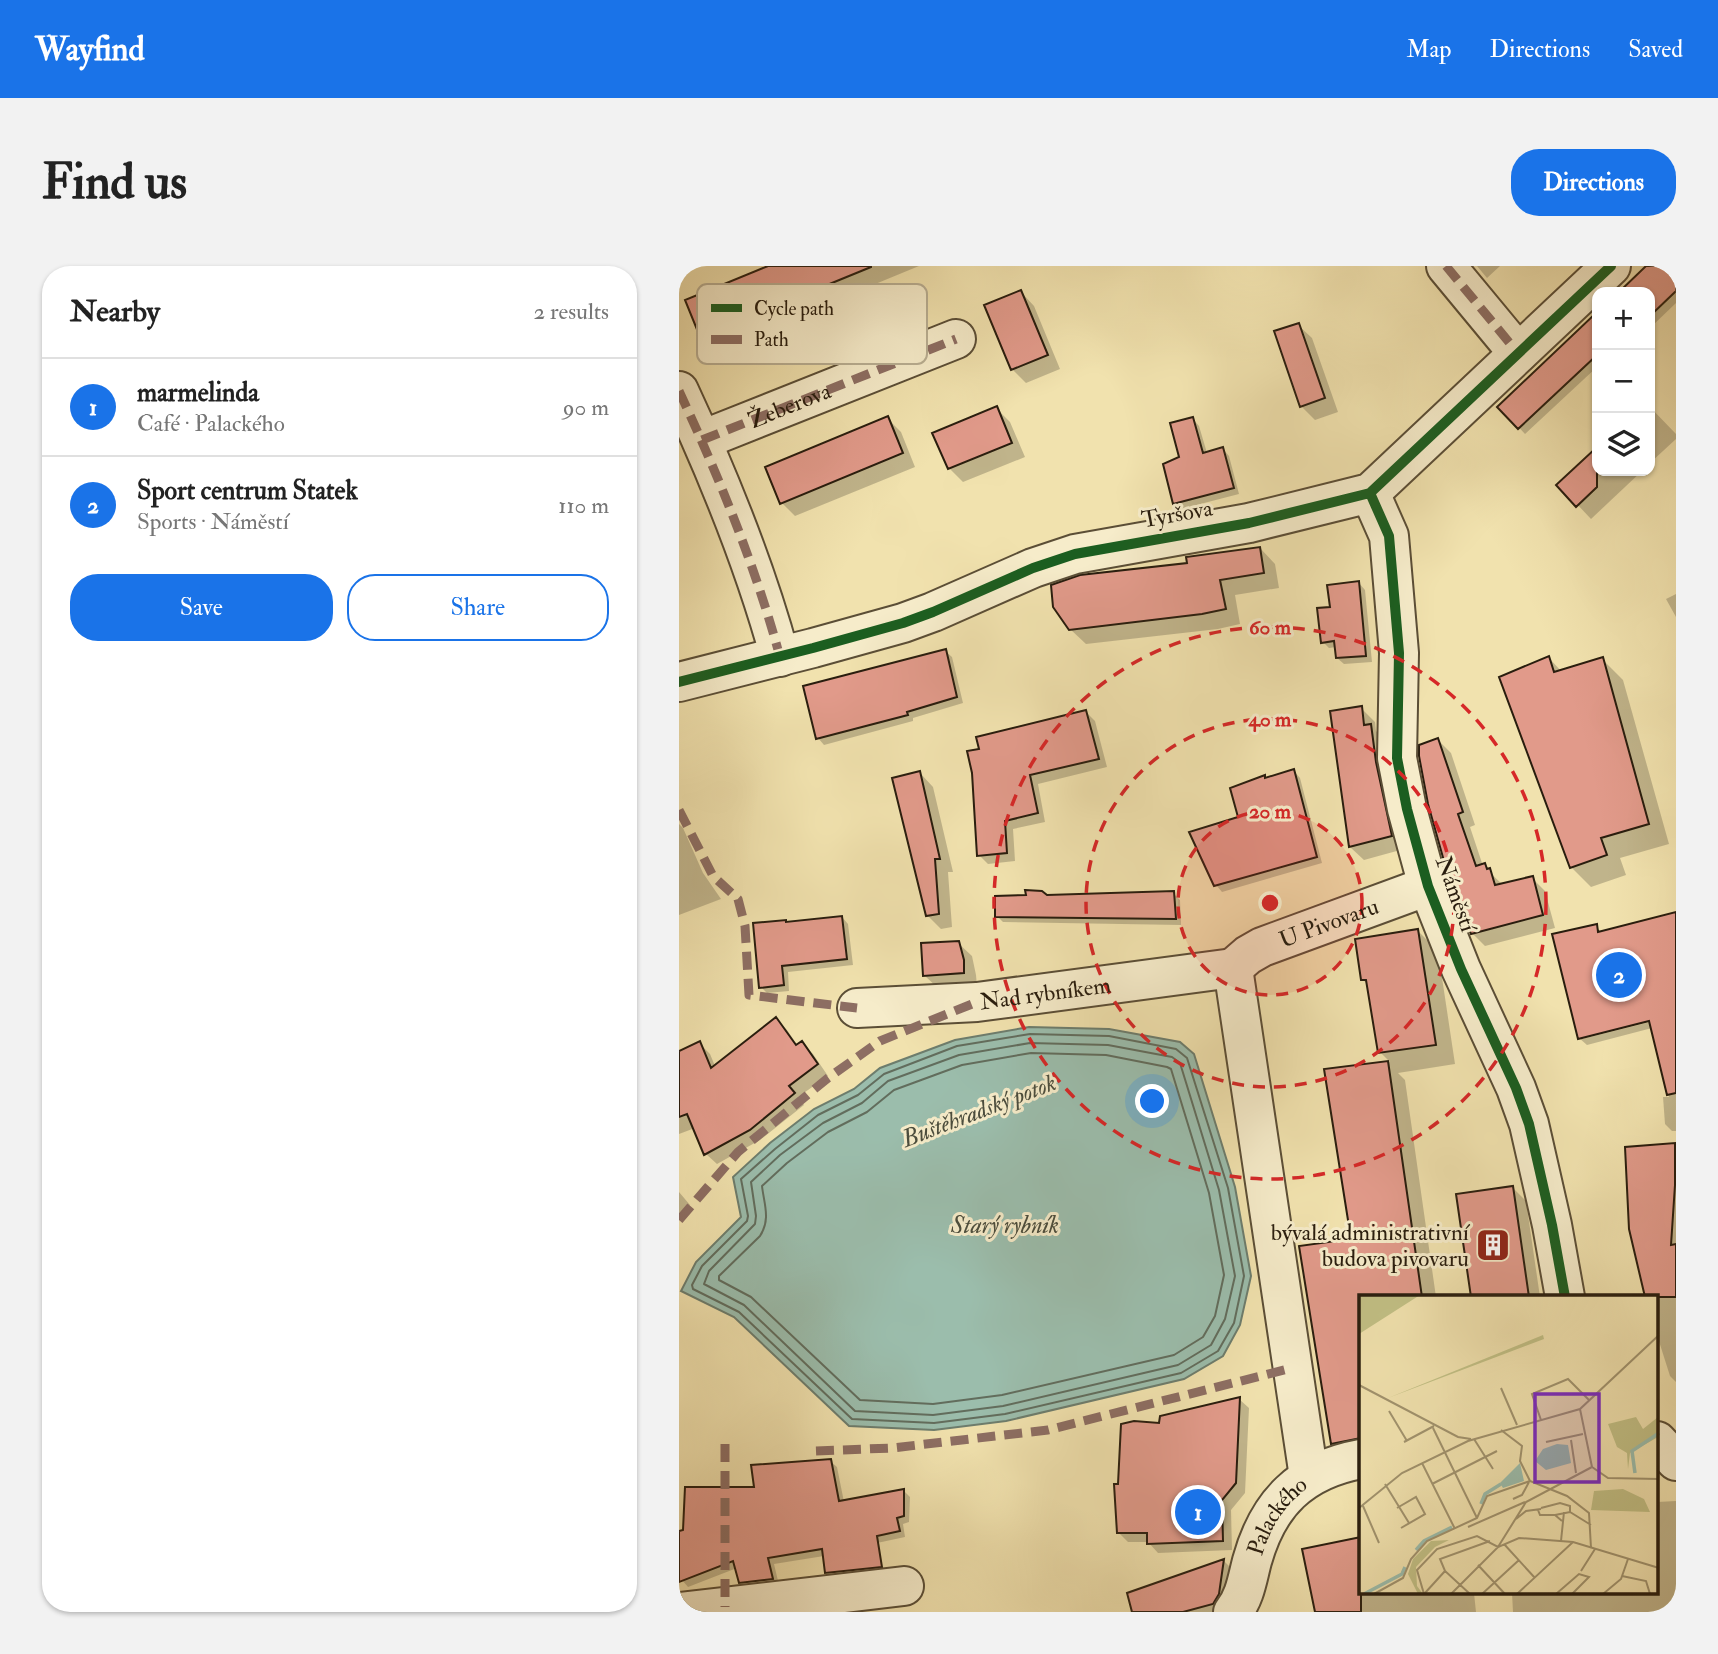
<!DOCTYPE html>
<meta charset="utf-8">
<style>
body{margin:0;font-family:"IM FELL Double Pica",serif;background:#f2f2f2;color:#222}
.controls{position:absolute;right:21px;top:21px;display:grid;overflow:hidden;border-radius:14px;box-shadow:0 2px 5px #0004}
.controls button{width:63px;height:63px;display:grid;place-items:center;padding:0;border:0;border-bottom:2px solid #e0e0e0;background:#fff;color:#222;font:35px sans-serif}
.you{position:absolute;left:474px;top:836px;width:24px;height:24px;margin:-18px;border:5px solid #fff;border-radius:50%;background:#1a73e8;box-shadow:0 0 0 10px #1a73e833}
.badge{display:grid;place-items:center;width:46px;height:46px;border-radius:50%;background:#1a73e8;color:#fff;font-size:23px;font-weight:700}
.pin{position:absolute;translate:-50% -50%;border:4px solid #fff;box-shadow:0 2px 7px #0006}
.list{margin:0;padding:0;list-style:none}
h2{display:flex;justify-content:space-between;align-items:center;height:91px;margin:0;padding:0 28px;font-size:30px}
h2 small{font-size:23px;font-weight:400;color:#767676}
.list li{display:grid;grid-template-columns:46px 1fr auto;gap:21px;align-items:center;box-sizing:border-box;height:98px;padding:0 28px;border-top:2px solid #e0e0e0}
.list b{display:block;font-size:26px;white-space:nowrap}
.list p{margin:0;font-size:23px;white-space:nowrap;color:#767676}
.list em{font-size:23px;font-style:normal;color:#767676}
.actions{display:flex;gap:14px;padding:21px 28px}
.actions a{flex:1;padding:16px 0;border:2px solid #1a73e8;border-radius:28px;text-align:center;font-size:24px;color:#1a73e8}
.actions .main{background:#1a73e8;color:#fff}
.icon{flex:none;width:38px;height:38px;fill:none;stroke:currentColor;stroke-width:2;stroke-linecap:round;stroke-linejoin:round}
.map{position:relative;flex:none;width:997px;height:1346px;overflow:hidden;border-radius:28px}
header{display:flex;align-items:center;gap:42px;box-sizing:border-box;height:98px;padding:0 35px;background:#1a73e8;color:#fff}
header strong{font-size:33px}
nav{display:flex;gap:38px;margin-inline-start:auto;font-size:24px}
.intro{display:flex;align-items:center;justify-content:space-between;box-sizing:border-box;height:168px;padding:0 42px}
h1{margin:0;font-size:49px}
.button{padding:18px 32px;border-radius:28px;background:#1a73e8;color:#fff;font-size:24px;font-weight:700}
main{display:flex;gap:42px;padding:0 42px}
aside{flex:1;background:#fff;border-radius:28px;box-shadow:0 2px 5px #0004}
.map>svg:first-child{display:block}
.water{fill:#9bbdac;stroke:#6d7d6d;stroke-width:2}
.shadow{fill:#0003;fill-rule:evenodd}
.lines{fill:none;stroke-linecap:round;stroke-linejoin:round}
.shore{stroke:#626d5d;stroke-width:2}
.building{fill:#e19a8a;stroke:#291d0e;stroke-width:2}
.minor-casing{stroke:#5b4e36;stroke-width:42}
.minor{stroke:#f6ecca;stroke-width:38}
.quiet{stroke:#8d6e63;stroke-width:9;stroke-dasharray:18 9;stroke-linecap:butt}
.cycleway-casing{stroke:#f6ecca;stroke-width:15}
.cycleway{stroke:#1b5e20;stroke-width:10}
.ring{fill:none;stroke:#d62828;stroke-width:3.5;stroke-dasharray:12 9}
.labels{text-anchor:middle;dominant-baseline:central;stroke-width:6;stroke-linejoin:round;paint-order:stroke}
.street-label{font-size:23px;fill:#291d0e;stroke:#f6ecca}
.poi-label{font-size:23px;fill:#291d0e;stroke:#f6ecca;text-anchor:end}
.water-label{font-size:24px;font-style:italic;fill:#4b4d3d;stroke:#f6ecca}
.inset-river{fill:none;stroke:#9bbdac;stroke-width:3.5}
.inset-road{fill:none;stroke:#a1936e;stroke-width:2}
.view{fill:#7b2cbf;fill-opacity:0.15;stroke:#7b2cbf;stroke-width:3.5}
.inset-edge{fill:none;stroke:#291d0e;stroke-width:3.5}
.key{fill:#f6ecca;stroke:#b8ae92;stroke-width:2}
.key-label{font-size:19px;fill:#291d0e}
.centre{fill:#d62828;stroke:#f6ecca;stroke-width:3.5}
.ring-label{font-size:21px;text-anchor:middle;font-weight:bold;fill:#d62828;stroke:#f6ecca;stroke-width:6;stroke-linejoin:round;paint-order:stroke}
</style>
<header>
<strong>Wayfind</strong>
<nav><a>Map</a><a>Directions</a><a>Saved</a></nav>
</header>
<div class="intro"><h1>Find us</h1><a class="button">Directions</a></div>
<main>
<aside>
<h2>Nearby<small>2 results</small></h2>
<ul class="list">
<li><span class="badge">1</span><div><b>marmelinda</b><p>Café · Palackého</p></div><em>90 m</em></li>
<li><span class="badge">2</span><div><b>Sport centrum Statek</b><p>Sports · Náměstí</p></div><em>110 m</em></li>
</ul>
<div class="actions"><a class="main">Save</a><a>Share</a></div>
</aside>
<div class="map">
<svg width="997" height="1346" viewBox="0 0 997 1346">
<rect width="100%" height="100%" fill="#f1e2ae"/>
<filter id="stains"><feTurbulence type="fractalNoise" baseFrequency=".00286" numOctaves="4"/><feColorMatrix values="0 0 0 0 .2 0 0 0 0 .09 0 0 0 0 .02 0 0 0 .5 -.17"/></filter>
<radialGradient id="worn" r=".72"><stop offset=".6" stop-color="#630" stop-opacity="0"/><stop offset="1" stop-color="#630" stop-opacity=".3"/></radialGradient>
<!-- water -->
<path class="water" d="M350,761l80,2 71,13 14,12 41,133 16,89 -11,49 -17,31 -39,23 -178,42 -72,9 -85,-4 -115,-109 -53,-26 15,-29 45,-45 -8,-40 37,-34 44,-34 40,-20 26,-21 75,-28z"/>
<!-- shadow -->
<path class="shadow" d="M93,0h147l-204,84 -13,-14z
M798,0h23l-13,12z
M970,0l27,1v36l-26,25v-36h-29z
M342,26l13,14 26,63 -34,14 -14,-14z
M918,49v52l-72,67 -25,-27z
M619,59l14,13 26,74 -23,8 -14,-14z
M971,141l26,27v5l-26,24z
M317,142l14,14 15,35 -62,25 -14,-14z
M208,152l14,14 14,35 -120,49 -13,-13z
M514,153l6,7 8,27 16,-4 6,7 10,38 -58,15 -6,-6z
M918,183v22h45l-51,48 -32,-34z
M581,282l15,16 4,24 -44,7 5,29 -22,5 -132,15 -16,-15 119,-64z
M680,317l6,7 7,72 -28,2 -7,-6 -1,-11 -7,1 -6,-6 9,-34z
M997,328v23l-10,-18z
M266,385l7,6 11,46 -50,15v3l-89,24 -6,-7z
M870,392l13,14 40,-13 21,21 46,164 -49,14 6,17 -35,12 -20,-20z
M682,442l14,14 1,9 8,8 20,110 -40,11 -14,-13z
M407,446l9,9 12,46 -69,17 7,38 -32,7 2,32 -27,3 -9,-9 -6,-82z
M759,474l13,13 24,72 -5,2 13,39 20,19 29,-7 13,13 10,37 -70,18 -13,-13z
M615,505l6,7 22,85 -100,29 -6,-7 48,-108 3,2z
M241,507l13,14 20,85h-5l4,55 -11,2 -14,-14z
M0,558l4,4 20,45 18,26 -42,16z
M494,627l7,7 1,25 -178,-3 -6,-6 49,-20z
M997,648v217h-4l-7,-7 -2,-27h6l-17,-69 -65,17 -8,-7 17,-112 6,7zM978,751l1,3 -76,19v-3z
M163,651l6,7 5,41 -65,7 1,19 -22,2 -6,-6 25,-66 2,2z
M739,665l20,20 17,113 -57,9 7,7 31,217h-75v160l-12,3 -17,-17 21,-202 -27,-170 64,-9 -10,-10 -11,-67 -6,-5z
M279,677l14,13 4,19 1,11 -38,3 -14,-13z
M97,753l11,11 11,16 4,-3 11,11 15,22 -30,21 6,8 -44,35 -43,24 -11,-10 -11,-26 -16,6v-81l20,-10 11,11 5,12z
M995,879l2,1v236l-6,-6 -13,-41v-38h-10z
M834,922l13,13 14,96h-67z
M0,926l11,13 -11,9z
M560,1133l10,9 -4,85 -14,17 1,40 -74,3 -10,-11h-20l-10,-10 1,-47 42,-60z
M151,1195l7,6 7,35 60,-11 6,6 -1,25 -6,2 2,13 -28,6 -26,-10 3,43 -21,3 -7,-7 -2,-16 -50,8 5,21 -32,4 -7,-7 -3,-14 -49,19 -6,-7 74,-92z
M997,1235v111h-163l-1,-19h145v-91z
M545,1295l7,7 -13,44h-88z
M682,1327h113l2,19h-159z"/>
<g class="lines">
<!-- shore -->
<path class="shore" d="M351,768l79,2 67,13 11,9 41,130 16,88 -10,47 -16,28 -37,22 -176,41 -71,9 -82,-4 -113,-107 -46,-23 -1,-4 10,-19 45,-45 1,-5 -7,-37 34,-30 43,-34 40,-20 26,-21 73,-28z
M351,777l78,2 64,12 8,6 39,127 16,86 -10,43 -14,26 -33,20 -175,41 -70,9 -78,-4 -111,-106 -40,-21 5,-13 46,-47 1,-8 -5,-34 29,-27 43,-32 39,-20 26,-22 71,-26z
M352,787l75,2 61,12 4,2 38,124 15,82 -9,41 -12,21 -29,18 -172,40 -69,9 -73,-4 -109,-103 -32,-17v-4l41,-40c11,-17 4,-32 2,-50l25,-23 41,-31 39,-20 27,-22 68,-25z"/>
</g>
<!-- building -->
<path class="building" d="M89,0h103v1l-171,70 -15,-37z
M967,0h30v25l-26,25v-24h-31z
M342,24l27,65 -37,15 -27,-65z
M918,46v43l-79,74 -21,-22z
M620,57l26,75 -25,9 -26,-76z
M318,140l15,37 -64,26 -16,-36z
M209,150l15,37 -123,51 -15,-37z
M514,151l10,36 20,-6 11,41 -61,16 -10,-40 16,-7 -9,-34z
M918,181v40l-21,20 -20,-22z
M581,281l4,26 -44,7 6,29 -24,5 -133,16 -16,-23 -2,-22 29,-10 107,-12 -1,-6z
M680,315l7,75 -30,2 -2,-17 -13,2 -4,-35 13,-1 -3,-22z
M267,383l11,48 -50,15 1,3 -92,24 -13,-53z
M870,390l5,16 49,-15 46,167 -48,14 6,17 -37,13 -71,-191z
M683,440l2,19 7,-1 5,38 16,74 -43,11 -19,-136z
M407,444l13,49 -69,16 8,38 -33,8 2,32 -30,3 -5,-83 -5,-22 12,-2 -3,-12z
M759,472l25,74 -5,2 18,52 9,-3 2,6 3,-1 5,17 38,-9 10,39 -72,19 -22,-55 -21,-75 -9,-48v-11z
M615,503l23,88 -103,29 -25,-54 49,-15 -8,-29 35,-13v3z
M241,505l20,88h-5l4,55 -13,2 -34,-138z
M346,624l17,1 5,4 127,-4 2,28 -181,-2v-21l31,-1z
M997,646v181l-9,2 -18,-74 -71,18 -26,-105 45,-10 1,8z
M163,650l5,43 -65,7 2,19 -25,3 -6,-65 33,-3v2z
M739,663l18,116 -58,8 -12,-73h-5l-6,-41z
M280,675l5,19v13l-41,3 -2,-33z
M97,751l20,28 6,-4 16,23 -29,22 6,7 -45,37 -46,25 -17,-41 -8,3v-66l21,-10 11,27z
M709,795l34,236h-61v141l-30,6 -32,-198 52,-7 -27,-170z
M996,877v42l-4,60 5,-1v53h-31l-16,-68 -4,-82z
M834,920l16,111h-58l-15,-103z
M561,1131l-4,86 -14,17 1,41 -76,3v-11h-30l-3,-49h4l3,-60 13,-3 25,2 1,-7z
M152,1193l8,42 65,-12v27l-7,2 3,13 -23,5 5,31 -57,6 -3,-24 -54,9 5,21 -34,4 -6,-22 -54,21v-51l4,-1 2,-43h69l-3,-22z
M682,1271v75h-46l-13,-63z
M545,1293l-5,35 -6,10 -30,8h-51l-5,-19z"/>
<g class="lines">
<!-- minor casing -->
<g class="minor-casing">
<g id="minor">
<path d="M767,0l72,87"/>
<path d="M0,125c40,86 76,174 101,266"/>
<path id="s1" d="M23,174l254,-101"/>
<path d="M691,227l19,43 10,117 -2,105 10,51 21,77 33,83 55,119 13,36 23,101 13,72"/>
<path d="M0,416l134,-34 90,-25 30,-11 100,-44 42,-14 174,-31 121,-30 241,-227"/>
<path d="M554,702l76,509"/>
<path id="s2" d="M554,702l15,-13 14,-8 166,-61"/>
<path id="s3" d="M178,742l120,-6 256,-34"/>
<path d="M978,1175l19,20"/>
<path d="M2,1346l223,-26"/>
<path id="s4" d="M554,1346c12,-15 14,-32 19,-51 16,-58 49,-91 109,-102"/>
</g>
</g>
<!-- minor -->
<use href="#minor" class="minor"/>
<!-- quiet -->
<path class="quiet" d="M767,0l72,87
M0,125c40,86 76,174 101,266
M23,174l254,-101
M0,544l34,66 25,23 7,27 4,69 108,13
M0,954l59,-68 90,-74 52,-37 97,-39
M46,1178v163
M137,1185l76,-3 156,-18 244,-62"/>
<!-- cycleway casing -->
<g class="cycleway-casing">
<path id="cycleway" d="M691,227l19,43 10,117 -2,105 10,51 21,77 33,83 55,119 13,36 23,101 13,72
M0,416l134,-34 90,-25 30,-11 100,-44 42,-14 174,-31 121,-30 241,-227"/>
</g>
<!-- cycleway -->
<use href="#cycleway" class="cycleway"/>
</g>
<!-- distance rings -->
<circle cx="591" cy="637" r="92" fill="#d62828" fill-opacity=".12"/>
<g class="ring">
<circle cx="591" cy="637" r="92"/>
<circle cx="591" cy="637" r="184"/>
<circle cx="591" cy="637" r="276"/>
</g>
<!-- icons -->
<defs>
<g id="building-square" transform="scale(1.75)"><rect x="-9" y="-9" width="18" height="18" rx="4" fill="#8f2418" stroke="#f6ecca"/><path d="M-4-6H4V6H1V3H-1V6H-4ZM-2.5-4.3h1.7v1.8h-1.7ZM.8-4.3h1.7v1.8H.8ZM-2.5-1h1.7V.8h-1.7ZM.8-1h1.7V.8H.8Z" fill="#fff"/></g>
</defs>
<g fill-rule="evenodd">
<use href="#building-square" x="814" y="979"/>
</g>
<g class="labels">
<!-- street labels -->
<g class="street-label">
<text stroke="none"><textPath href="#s1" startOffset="94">Žeberova</textPath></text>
<text transform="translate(498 248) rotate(-10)">Tyršova</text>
<text transform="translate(777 628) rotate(70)">Náměstí</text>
<text stroke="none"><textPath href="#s2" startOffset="107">U Pivovaru</textPath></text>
<text stroke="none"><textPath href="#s3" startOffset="189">Nad rybníkem</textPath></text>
<text stroke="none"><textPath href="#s4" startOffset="107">Palackého</textPath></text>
</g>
<!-- poi labels -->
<g class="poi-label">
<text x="790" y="966">bývalá administrativní<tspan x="790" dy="26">budova pivovaru</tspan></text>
</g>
<!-- water labels -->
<g class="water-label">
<text transform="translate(300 845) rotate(-21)">Buštěhradský potok</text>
<text x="326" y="959">Starý rybník</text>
</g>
</g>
<!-- overview -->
<g transform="translate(680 1029)">
<rect width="299" height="299" fill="#f1e2ae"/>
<path d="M0,0h61l-61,39zM184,40l1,4 -156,59zM277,122l7,12 15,-12v20l-28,16 -2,16 -1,-16 -10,-6 -9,-23zM264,194l21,10 6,13 -59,-2 3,-19zM90,245l-14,7 -19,20 1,19 6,8h-5l-10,-20 5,-15 18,-18z" fill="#c2c085"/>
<path d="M198,149l11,1 3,18 -25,7 -11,-9 8,-12zM161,168l4,18 -21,7 -3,-5z" fill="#9bbdac"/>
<path class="inset-river" d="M276,178l-3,-22 27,-18M122,209l4,-10 16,-10M57,255l8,-9 28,-14M5,299l38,-20 3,-7"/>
<path class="inset-road" d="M0,90l99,52 13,2M142,93l16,37M221,114l12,58M30,116l18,30M182,125l-9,-26 36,-15 21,21M74,133l44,90M142,135l21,16 -2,15 10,20 37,15 22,17 2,35M115,144l19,30M212,145l5,33M45,147l30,-16M187,147l37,-8M63,168l33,66M233,172l16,11 51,1M26,189l24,39M73,189l65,-33M154,204l9,-4 7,-13M4,211l16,37M0,213l43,-35 66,-32 112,-32 79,-74M38,213l19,-11 9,17 -24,14M182,213l19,-5 10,3v6M179,215l2,5h15l7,6M196,220l15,-3 21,13M157,224l10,-8 15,-2M109,232l57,-25M202,246l3,-29M145,249l31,34M119,270l27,29M222,276l14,-22M263,281l24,5 4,13M66,298l20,-22M15,299l29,-16 8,-19 16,-18 50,-23 10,-22 43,-15M65,299l-7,-24 20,-21 40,-13 21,11 28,-45 66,-35M92,299l47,-47 21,-9 54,4 86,26M111,299l-25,-23 -5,-12 50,-18M123,299l37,-34M158,299l56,-52M197,299l23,-20 10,3 -17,17M244,299l18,-15 7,-20"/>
<path class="view" d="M176,99h64v88h-64z"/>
<rect width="299" height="299" class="inset-edge"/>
</g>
<!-- legend -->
<rect x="18" y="18" width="230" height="80" rx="10" class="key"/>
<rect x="32" y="38" width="31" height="8" fill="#1b5e20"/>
<rect x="32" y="69" width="31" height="9" fill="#8d6e63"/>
<g class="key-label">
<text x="75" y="49">Cycle path</text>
<text x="75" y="80">Path</text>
</g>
<circle cx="591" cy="637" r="10" class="centre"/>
<g class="ring-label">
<text x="591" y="368">60 m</text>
<text x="591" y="460">40 m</text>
<text x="591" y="552">20 m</text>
</g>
<rect width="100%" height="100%" filter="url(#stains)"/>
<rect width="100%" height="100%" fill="url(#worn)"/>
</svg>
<div class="controls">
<button>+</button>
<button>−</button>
<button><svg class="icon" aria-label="layers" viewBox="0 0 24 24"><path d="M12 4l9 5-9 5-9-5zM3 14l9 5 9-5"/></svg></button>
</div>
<div class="you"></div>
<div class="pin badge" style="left:519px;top:1246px">1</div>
<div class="pin badge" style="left:940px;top:709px">2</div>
</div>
</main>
